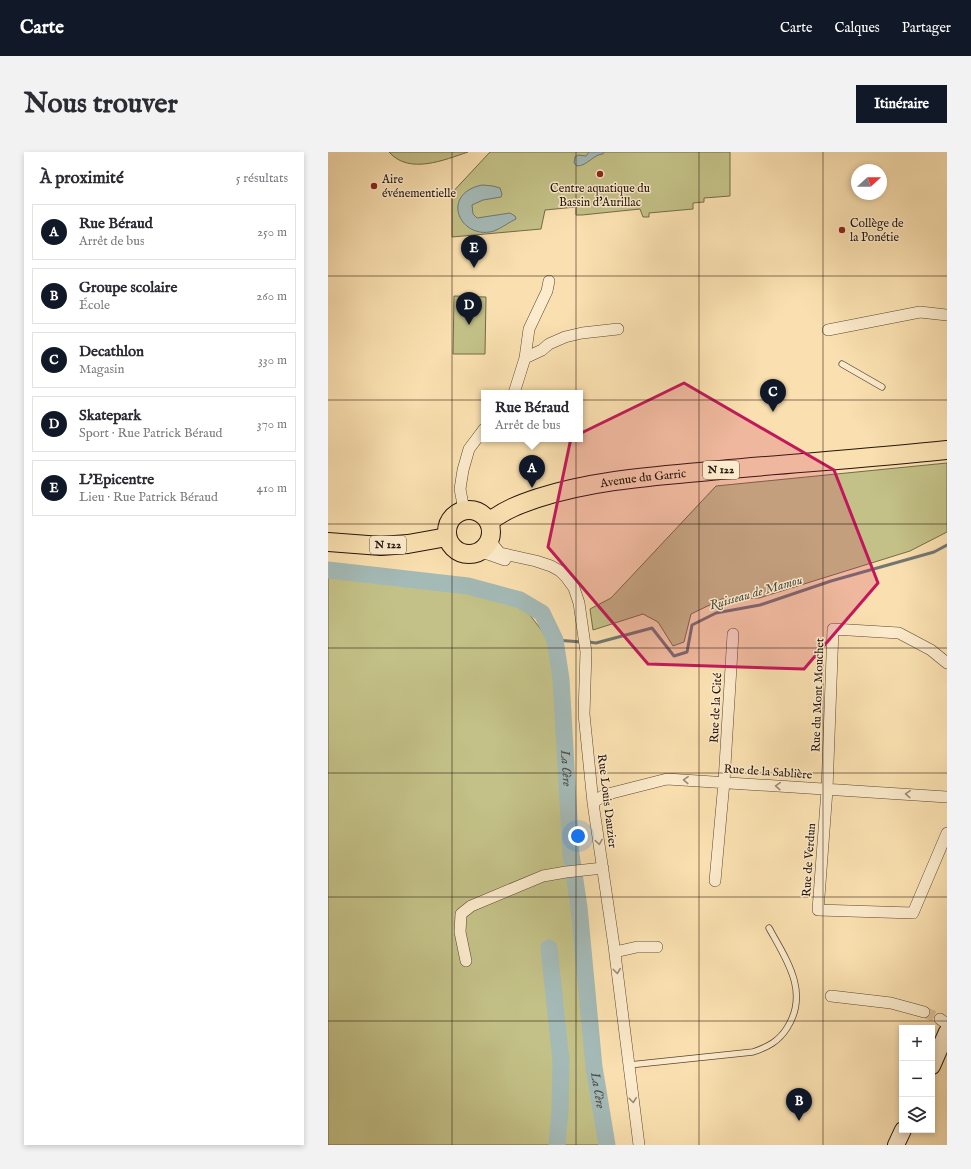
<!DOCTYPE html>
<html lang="fr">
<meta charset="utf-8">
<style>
body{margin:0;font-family:"IM FELL English",serif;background:#f2f2f3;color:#2b2b33}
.controls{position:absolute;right:12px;bottom:12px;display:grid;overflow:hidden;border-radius:0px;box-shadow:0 2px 6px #0003}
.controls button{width:36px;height:36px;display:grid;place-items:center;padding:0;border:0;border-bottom:1px solid #e1e1e2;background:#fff;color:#2b2b33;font:20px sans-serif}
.compass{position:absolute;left:523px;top:12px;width:36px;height:36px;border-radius:50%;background:#fff;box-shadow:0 2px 6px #0003;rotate:69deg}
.you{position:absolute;left:250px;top:684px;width:14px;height:14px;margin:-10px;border:3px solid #fff;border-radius:50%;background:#1a73e8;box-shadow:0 0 0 6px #1a73e833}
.badge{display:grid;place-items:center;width:26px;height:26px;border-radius:50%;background:#111827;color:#fff;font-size:13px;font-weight:700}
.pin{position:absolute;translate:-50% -33px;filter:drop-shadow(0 1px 2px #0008)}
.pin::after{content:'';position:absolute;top:21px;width:14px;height:12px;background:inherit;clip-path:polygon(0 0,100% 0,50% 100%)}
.popup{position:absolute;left:153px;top:238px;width:102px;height:52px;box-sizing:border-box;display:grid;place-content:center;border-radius:0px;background:#fff;filter:drop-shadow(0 1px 3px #0005);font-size:13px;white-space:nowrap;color:#7c7c81}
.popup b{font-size:15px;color:#2b2b33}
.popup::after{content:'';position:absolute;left:50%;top:100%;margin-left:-8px;border:8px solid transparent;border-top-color:#fff}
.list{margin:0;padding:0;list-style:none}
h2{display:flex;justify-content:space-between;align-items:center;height:52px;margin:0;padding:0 16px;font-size:17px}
h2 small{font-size:13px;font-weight:400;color:#7c7c81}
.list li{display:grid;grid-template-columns:26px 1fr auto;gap:12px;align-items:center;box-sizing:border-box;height:56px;margin:0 8px 8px;padding:0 8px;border:1px solid #e1e1e2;border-radius:0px}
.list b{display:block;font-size:15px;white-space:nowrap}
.list p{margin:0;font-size:13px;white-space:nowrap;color:#7c7c81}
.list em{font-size:13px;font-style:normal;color:#7c7c81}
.icon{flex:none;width:22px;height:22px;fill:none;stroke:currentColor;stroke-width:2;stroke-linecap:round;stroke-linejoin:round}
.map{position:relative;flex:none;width:619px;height:993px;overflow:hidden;border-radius:0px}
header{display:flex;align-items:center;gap:24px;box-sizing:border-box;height:56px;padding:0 20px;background:#111827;color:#fff}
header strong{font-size:19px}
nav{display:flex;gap:22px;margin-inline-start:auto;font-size:14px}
.intro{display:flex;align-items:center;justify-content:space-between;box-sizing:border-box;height:96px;padding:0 24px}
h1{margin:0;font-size:28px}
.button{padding:10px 18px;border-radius:0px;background:#111827;color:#fff;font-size:14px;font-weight:700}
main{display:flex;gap:24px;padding:0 24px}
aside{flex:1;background:#fff;border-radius:0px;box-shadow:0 2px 6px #0003}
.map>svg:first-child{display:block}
.green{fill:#c3c187;stroke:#746a49}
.water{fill:#a4bab7;stroke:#717772}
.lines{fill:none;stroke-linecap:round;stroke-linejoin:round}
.stream{stroke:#717772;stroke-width:3}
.river{stroke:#a4bab7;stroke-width:17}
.street-tunnel{stroke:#dac197;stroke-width:11;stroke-dasharray:11 5.5;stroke-linecap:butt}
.lane-casing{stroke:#5a4634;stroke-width:7}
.street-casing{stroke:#5a4634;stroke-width:12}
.secondary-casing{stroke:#24130b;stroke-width:18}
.primary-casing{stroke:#24130b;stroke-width:20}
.lane{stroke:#fcebcc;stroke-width:5.5}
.street{stroke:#fcebcc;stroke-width:11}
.secondary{stroke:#fcebcc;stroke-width:16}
.primary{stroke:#fae0b0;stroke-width:18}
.oneway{stroke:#9b8a75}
.marked{fill:#c2185b;fill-opacity:0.2;stroke:#c2185b;stroke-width:3;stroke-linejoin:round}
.grid{fill:none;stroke:#24130b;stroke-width:1;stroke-opacity:0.55}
.poi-dot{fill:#8f2418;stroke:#fcebcc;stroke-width:1.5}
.labels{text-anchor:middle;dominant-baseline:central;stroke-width:3;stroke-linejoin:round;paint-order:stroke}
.shield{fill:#fcebcc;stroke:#655445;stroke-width:1}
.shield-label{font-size:11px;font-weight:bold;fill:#24130b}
.poi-label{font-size:12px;fill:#24130b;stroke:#fcebcc;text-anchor:start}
.street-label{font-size:12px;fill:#24130b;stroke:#fcebcc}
.water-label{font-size:13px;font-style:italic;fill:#514d47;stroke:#fcebcc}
</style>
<header>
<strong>Carte</strong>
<nav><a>Carte</a><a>Calques</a><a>Partager</a></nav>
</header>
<div class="intro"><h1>Nous trouver</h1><a class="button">Itinéraire</a></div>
<main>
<aside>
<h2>À proximité<small>5 résultats</small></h2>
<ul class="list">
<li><span class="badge">A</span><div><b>Rue Béraud</b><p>Arrêt de bus</p></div><em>250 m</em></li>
<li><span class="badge">B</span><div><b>Groupe scolaire</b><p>École</p></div><em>260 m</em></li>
<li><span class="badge">C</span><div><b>Decathlon</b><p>Magasin</p></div><em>330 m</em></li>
<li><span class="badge">D</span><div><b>Skatepark</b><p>Sport · Rue Patrick Béraud</p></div><em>370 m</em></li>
<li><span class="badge">E</span><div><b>L'Epicentre</b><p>Lieu · Rue Patrick Béraud</p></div><em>410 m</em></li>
</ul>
</aside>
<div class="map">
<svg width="619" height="993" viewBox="0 0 619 993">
<rect width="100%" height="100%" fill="#fae0b0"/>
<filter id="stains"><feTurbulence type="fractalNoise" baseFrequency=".005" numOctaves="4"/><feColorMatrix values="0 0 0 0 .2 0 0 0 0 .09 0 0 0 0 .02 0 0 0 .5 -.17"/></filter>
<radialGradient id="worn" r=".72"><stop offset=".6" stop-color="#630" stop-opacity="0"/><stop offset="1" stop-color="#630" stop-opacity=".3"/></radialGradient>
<!-- green -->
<path class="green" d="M61,0h79c-24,8 -59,23 -79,0z
M162,0h240v44l-26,2v4l-11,1v6l-44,4v4h-6l-3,-8 -58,6h-6v-8l-31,3 -4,19 -89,8v-38l-3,-3z
M126,144l32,1 -1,57h-32z
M619,311v69l-37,19 -151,47 -37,1 -31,15 -7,28 -11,4 -15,-24 -15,-8 -50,16 -3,-21 21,-11 105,-112z
M0,420l128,17 64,13 32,42 7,64 12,174 30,263h-273z"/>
<!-- water -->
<path class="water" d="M261,0h15l-1,2c-9,0 -16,12 -26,12l-3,-3 1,-6 3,-2 8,1z
M154,33l11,1 7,2 2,6 -1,3 -18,3 -11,5 1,9 4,4 33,-5 5,3 1,3c-7,3 -14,9 -22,12 -34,10 -55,-37 -12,-46z"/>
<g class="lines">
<!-- stream -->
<path class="stream" d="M227,488l27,2
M260,490l8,1 56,-15 22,28 13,-4 5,-27 24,-12 44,-8 71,-24 103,-29 13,-7"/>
<!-- river -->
<g class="river">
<path id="s1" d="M0,418l140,16 52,14 22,13 13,27 6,39 10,175 8,53 15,160 13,78"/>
<path d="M221,796l12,113 -1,49 -3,35"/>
</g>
<!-- street-tunnel -->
<path class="street-tunnel" d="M596,860l16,7"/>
<!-- lane casing -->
<g class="lane-casing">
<path id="lane" d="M514,212l40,23
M301,913l124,-13c15,-5 26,-11 34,-24 23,-36 -1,-69 -18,-100"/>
</g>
<!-- street casing -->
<g class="street-casing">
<path id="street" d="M500,178l92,-18 27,3
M197,206l17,-8 7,-6 16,-7 17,-4 36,-4
M186,241l11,-35 4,-29 18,-38 2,-10
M136,358l-4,-21 3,-19 6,-21 15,-20
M162,385l4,9 6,7 36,8 15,5 9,5 6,6 8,11 5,15 7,49 -2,62 9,89 21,143 25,199
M148,401l12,1 17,6
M619,511l-16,-13 -32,-17 -66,-4 -6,161 -9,120 95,3 34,-80
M265,651l11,-8 63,-16 280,18
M387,729l9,-99 9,-148
M287,800l22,-5h20
M138,809l-6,-29 1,-18 10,-8 72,-30 23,-4 37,-4
M503,844l60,7 33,9
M612,867l7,5"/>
</g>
<!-- secondary casing -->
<g class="secondary-casing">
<path id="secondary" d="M604,914l15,-34
M568,993l7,-15"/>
</g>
<!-- primary casing -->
<g class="primary-casing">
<g id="primary">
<circle cx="141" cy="380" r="22"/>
<path id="s2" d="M161,370c15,-12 31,-18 49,-24 59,-19 121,-22 182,-28 76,-7 152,-12 227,-20"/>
<path d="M0,390l53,4 27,-2 39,-7"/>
</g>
</g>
<!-- lane -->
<use href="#lane" class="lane"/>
<!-- street -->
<use href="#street" class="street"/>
<!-- secondary -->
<use href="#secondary" class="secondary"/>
<!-- primary -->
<use href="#primary" class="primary"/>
</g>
<!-- one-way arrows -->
<defs><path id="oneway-chevron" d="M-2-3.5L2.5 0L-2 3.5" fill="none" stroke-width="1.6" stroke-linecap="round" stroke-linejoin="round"/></defs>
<g class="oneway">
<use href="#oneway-chevron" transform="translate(358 628) rotate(-177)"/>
<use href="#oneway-chevron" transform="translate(450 634) rotate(-176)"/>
<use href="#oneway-chevron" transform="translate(580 642) rotate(-177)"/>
<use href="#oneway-chevron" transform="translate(271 690) rotate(81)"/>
<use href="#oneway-chevron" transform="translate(289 819) rotate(83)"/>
<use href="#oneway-chevron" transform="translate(305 948) rotate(83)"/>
</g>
<!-- marked area -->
<path class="marked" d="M356,231l150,87 44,113 -74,86 -156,-5 -100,-117 23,-109z"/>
<!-- grid -->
<path class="grid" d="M124,0v993M248,0v993M371,0v993M495,0v993M0,124h619M0,248h619M0,372h619M0,496h619M0,621h619M0,745h619M0,869h619"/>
<!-- markers -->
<g class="poi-dot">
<circle cx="272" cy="22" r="4"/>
<circle cx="46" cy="34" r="4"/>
<circle cx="514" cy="78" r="4"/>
</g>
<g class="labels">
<!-- shield labels -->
<g class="shield">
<rect x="375" y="309" width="36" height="18" rx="3"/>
<rect x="42" y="384" width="36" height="18" rx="3"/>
</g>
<g class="shield-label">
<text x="393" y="318">N 122</text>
<text x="60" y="393">N 122</text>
</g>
<!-- poi labels -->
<g class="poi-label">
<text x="54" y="27">Aire<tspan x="54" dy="14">événementielle</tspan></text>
<text x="272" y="36" text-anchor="middle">Centre aquatique du<tspan x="272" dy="14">Bassin d'Aurillac</tspan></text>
<text x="522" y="71">Collège de<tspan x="522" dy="14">la Ponétie</tspan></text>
</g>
<!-- street labels -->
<g class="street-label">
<text stroke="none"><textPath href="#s2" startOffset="162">Avenue du Garric</textPath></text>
<text transform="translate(490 543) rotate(-88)">Rue du Mont Mouchet</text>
<text transform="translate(388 556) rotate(-87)">Rue de la Cité</text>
<text transform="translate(440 620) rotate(4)">Rue de la Sablière</text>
<text transform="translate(279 649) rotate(83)">Rue Louis Dauzier</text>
<text transform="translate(481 708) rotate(-86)">Rue de Verdun</text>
</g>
<!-- water labels -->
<g class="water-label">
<text transform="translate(428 441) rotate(-16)">Ruisseau de Mamou</text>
<text stroke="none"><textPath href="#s1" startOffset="379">La Cère</textPath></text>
<text stroke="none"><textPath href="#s1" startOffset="703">La Cère</textPath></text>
</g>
</g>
<rect width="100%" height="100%" filter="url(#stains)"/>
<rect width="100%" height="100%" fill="url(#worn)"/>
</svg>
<div class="controls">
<button>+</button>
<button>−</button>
<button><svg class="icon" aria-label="layers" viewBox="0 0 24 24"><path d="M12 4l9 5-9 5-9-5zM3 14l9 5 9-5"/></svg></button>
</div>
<svg class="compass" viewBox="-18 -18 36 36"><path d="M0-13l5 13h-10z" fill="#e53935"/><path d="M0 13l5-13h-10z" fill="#7c7c81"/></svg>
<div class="you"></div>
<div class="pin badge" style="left:204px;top:336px">A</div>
<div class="popup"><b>Rue Béraud</b>Arrêt de bus</div>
<div class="pin badge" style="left:471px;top:969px">B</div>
<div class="pin badge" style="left:445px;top:260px">C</div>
<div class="pin badge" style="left:141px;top:173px">D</div>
<div class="pin badge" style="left:146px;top:116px">E</div>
</div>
</main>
